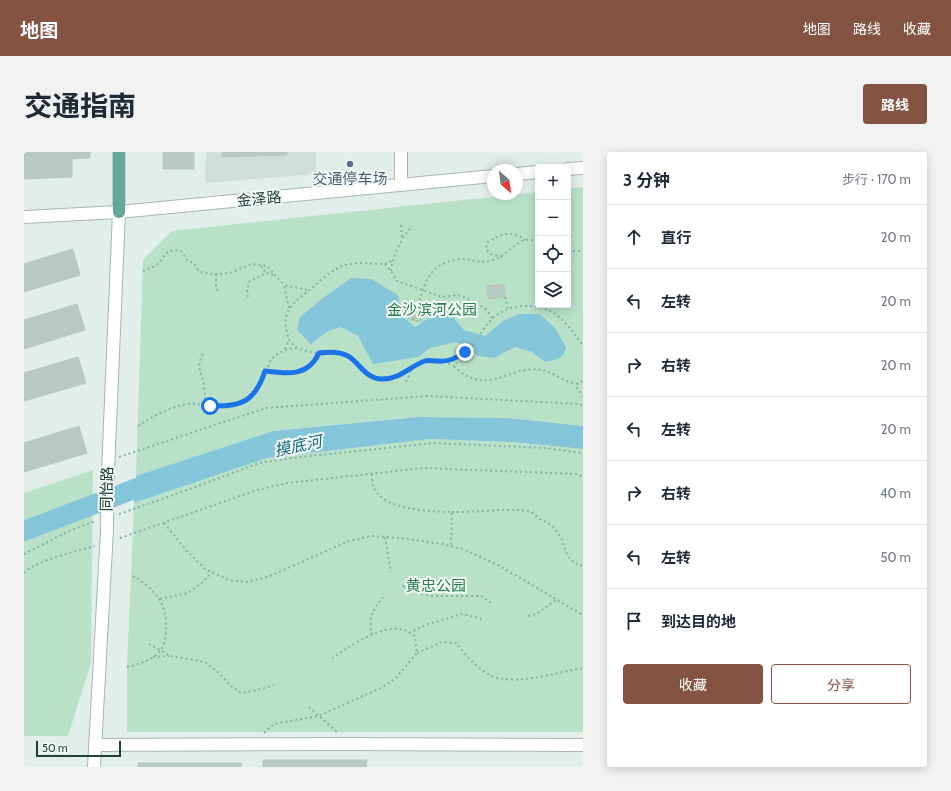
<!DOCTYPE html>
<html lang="zh">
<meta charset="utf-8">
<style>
body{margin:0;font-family:Cabin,"Noto Sans SC",sans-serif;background:#f2f2f3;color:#1f2937}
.controls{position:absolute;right:12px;top:12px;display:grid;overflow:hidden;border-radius:4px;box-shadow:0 2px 10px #0003}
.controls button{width:36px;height:36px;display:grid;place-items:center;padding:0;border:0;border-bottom:1px solid #e0e1e3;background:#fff;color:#1f2937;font:20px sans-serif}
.compass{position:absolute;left:463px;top:12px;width:36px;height:36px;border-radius:50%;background:#fff;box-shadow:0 2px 10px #0003;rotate:152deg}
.scale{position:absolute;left:12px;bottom:10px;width:85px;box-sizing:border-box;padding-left:4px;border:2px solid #20413b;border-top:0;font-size:11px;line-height:14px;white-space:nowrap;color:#20413b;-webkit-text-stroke:3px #f3faf7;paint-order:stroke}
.stop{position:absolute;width:12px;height:12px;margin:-9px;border:3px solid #1a73e8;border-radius:50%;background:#fff}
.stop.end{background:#1a73e8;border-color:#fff;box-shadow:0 1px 4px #0008}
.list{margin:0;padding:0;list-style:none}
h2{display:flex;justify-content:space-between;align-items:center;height:52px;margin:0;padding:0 16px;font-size:17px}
h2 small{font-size:13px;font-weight:400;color:#747a83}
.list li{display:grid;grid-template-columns:26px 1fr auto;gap:12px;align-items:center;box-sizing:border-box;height:64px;padding:0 16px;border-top:1px solid #e0e1e3}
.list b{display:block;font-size:15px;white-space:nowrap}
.list em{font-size:13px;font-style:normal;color:#747a83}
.actions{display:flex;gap:8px;padding:12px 16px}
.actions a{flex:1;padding:9px 0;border:1px solid #845342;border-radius:4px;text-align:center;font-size:14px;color:#845342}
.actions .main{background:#845342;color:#fff}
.icon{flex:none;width:22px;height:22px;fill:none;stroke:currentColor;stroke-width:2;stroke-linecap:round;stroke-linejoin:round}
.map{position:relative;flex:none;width:559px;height:615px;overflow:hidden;border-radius:4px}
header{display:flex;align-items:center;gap:24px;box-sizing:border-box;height:56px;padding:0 20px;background:#845342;color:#fff}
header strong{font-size:19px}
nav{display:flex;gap:22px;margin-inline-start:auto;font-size:14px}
.intro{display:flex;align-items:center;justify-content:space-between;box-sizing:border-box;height:96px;padding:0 24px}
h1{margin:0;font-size:28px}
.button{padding:10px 18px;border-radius:4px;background:#845342;color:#fff;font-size:14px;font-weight:700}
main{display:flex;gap:24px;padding:0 24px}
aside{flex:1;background:#fff;border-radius:4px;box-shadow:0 2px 10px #0003}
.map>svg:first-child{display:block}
.built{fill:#d0ded9}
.green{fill:#b9e1c7}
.water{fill:#85c5d9}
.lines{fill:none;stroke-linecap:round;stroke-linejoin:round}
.river{stroke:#85c5d9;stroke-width:20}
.building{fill:#b7c9c3;stroke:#b4c8c1}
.minor-casing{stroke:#a4b7b2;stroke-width:14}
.major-casing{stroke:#c1cac8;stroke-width:14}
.path{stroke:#7fb5a8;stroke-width:2;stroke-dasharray:2 3;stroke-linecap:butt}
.minor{stroke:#fff;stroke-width:12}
.major{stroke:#62a89b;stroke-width:12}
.minor-bridge-casing{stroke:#a4b7b2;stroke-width:14;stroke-linecap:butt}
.minor-bridge{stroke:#fff;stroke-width:12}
.route{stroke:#1a73e8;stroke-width:5}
.service-dot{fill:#5c6f8a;stroke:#f3faf7;stroke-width:1.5}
.labels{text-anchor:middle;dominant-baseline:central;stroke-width:4;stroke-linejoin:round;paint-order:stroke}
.service-label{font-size:15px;fill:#4e5e75;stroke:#f3faf7}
.street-label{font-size:15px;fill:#20413b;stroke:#f3faf7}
.park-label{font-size:15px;fill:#267d4e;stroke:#f3faf7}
.water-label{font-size:16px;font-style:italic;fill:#136984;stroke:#f3faf7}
</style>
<header>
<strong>地图</strong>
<nav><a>地图</a><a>路线</a><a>收藏</a></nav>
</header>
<div class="intro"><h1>交通指南</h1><a class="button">路线</a></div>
<main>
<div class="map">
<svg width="559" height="615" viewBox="0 0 559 615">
<rect width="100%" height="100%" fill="#e2eeea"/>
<!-- built -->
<path class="built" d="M182,0h110v22l-111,9z"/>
<!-- green -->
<path class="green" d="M559,35v239l-74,-8 -91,-1 -145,14 -137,45 7,-216 29,-29 366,-39v113h30v-116z
M406,287l82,3 71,7v283h-456v-65l7,-164 133,-45z
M69,318l-2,193 -23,73h-44v-243z"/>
<!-- water -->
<path class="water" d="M327,126l20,1 27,16 3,20 14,12 17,-11 15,-6 17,20 21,6 18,-15 16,-7h21l16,15 10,19c-4,12 -9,11 -21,14l-13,-10 -17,-5 -21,11 -16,-2 -13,-11 -9,-3 -26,6 -12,9 -45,7 -15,-28 -17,-9 -13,4 -17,13 -14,-14 3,-13 23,-19z
M394,265l91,1 74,8v23l-71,-7 -82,-3 -163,19 -133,45 2,-27 137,-45z"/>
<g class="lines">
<!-- river -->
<path class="river" d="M0,379l113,-43 24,-7"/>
</g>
<!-- building -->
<path class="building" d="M0,0h66v6l-18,1v18l-48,2z
M139,0h31v17h-31z
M198,0h65v3l-65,2z
M49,97l7,26 -56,17v-28z
M480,132l1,13 -17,2 -1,-13z
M53,152l8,26 -61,19v-29z
M389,157l6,3 -4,9 -6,-3z
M54,205l8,26 -62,18v-28z
M55,274l8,27 -63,19v-29z
M239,608h104l-1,7h-103z
M114,611h103v4h-103z"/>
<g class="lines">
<!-- minor casing -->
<g class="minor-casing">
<path id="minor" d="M544,17l15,-1
M493,22l21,-2
M377,33v-33
M0,65l95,-5 374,-36
M84,320l11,-260
M71,593l252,-1 236,1
M70,615l13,-237"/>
</g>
<!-- major casing -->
<g class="major-casing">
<path id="major" d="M95,60v-60"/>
</g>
<!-- path -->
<path class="path" d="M377,73l1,12
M544,99h15
M478,105l-11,-3 -5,-5 1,-6c13,-9 24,-14 38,-3
M361,112l7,-3
M237,114l5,7
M119,119c3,-1 8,-3 12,-5 12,-8 7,-18 26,-15l6,9 7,3 4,7 6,3 12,1 14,-1 22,-9 9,1 6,1 17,19
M367,119c2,-17 10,-32 21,-45
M192,122v12l2,5
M224,145l-1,-6 2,-9 17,-9 8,2
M481,145l3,11
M389,150l12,6 -5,14 -14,-5z
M394,153c4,-12 7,-27 17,-36 7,-6 19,-10 28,-10 12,1 18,5 30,1 18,-5 24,-27 45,-18
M265,156l-5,-23 24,5
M468,166l-7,-10 -21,-11 -7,-2 -15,2 -45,-16 -6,-10 -6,-7c-13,0 -30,-3 -43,2 -11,5 -20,13 -29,21 -15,13 -33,22 -26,45 1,3 1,7 3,9 5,8 20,12 30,12 4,0 8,-1 12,-1 4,0 13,3 17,5 3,2 6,6 8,9 7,6 15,11 24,13 16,3 29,-13 44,-18 9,-3 20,2 30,-2 21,-10 22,-24 36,-39 16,-17 48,-19 67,-4 10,8 17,19 25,30
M273,196c-12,1 -26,6 -29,19l4,5c20,2 37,2 47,-19
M261,197l4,-9
M179,202c-8,15 -1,17 1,31 1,7 1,13 1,20
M439,202l-9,12c33,33 55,-2 88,4 11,2 22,12 32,13 3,1 6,-1 9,-2
M420,209l10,5
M382,230l6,-13
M554,231l-2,4 7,9
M114,274c15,-10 31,-19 50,-22 7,-1 14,1 21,2 14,2 37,-1 46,-13 5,-6 8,-14 10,-22l7,1
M95,305l147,-49 161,-12 152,8 4,2
M348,322c0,3 0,9 1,12 10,25 56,25 79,26l-1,34
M428,360c13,1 71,-5 79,0 3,2 6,5 9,7 7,4 13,6 17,13 11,13 4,28 26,34
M95,362l60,-21 80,-30 32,-5 143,-15 111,5 38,5
M140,371l23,28 18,18 24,11 20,2 21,-6 79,-35 22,-5 29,2 43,6 22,6 33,15 85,50
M361,385l6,35
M96,386l137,-48 30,-7 136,-15 155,6 5,3
M0,402l47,-24 25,-9
M0,421c15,-14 51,-21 71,-27
M379,434l14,7 14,3h50l12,8
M136,447l28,-6 15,-11 9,-10
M504,464l8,-2 20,-14
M385,481l19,-9 34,-10 20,5
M348,483c-4,-18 0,-24 11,-38
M125,492l21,12 35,6 14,11 11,12 11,8 17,-3 16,-5
M393,501l25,-11 14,1c10,12 22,27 36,33 24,10 66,-4 91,-8
M129,505l16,-1
M103,515c11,-3 25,-6 33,-16 4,-4 6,-14 6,-20 2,-28 -12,-43 -35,-56
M285,555l29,26
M240,581l10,-9 44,-8 63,-28 15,-10 21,-25 -2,-17c-4,-2 -7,-5 -11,-6 -21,-7 -55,17 -72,28"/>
<!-- minor -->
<use href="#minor" class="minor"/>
<!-- major -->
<use href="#major" class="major"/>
<!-- minor-bridge casing -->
<g class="minor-bridge-casing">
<path id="minor-bridge" d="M83,378l1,-58"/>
</g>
<!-- minor-bridge -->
<use href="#minor-bridge" class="minor-bridge"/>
</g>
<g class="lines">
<!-- route -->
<path class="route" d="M186,254c31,1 45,-4 55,-35 22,3 43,6 54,-18 10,-1 23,-2 32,5 10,8 17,22 32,21 17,0 27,-13 42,-18 3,-1 8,0 12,0 11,1 18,-2 28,-9"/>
</g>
<!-- markers -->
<circle class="service-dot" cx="326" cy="12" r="4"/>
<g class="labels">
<!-- service labels -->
<g class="service-label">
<text x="326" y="27">交通停车场</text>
</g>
<!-- street labels -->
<g class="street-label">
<text transform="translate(235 47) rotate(-5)">金泽路</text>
<text transform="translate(83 337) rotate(-89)">同怡路</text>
</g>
<!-- park labels -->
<g class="park-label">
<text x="408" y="158">金沙滨河公园</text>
<text x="412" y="434">黄忠公园</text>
</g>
<!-- water labels -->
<g class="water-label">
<text transform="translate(274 294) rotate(-12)">摸底河</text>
</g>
</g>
</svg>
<div class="controls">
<button>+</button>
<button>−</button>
<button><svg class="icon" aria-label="locate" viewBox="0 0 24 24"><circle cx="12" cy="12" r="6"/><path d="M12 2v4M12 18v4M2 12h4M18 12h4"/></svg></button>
<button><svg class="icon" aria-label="layers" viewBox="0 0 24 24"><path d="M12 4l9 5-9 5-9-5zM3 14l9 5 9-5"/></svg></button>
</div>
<svg class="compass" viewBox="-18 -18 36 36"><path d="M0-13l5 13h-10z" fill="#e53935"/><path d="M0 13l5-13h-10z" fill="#747a83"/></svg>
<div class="scale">50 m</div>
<div class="stop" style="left:186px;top:254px"></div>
<div class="stop end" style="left:441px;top:200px"></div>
</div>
<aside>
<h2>3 分钟<small>步行 · 170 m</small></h2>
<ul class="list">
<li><svg class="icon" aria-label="ahead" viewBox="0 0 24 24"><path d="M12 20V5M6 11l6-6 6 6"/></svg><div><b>直行</b></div><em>20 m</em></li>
<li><svg class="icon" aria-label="left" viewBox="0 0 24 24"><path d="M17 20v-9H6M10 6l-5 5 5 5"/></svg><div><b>左转</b></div><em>20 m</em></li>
<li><svg class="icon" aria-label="right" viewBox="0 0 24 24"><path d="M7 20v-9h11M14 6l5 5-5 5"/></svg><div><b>右转</b></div><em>20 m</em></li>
<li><svg class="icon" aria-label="left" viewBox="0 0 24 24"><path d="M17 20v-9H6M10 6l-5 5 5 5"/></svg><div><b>左转</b></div><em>20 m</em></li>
<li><svg class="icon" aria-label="right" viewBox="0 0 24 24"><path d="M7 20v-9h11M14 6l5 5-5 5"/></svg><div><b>右转</b></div><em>40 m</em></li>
<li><svg class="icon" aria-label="left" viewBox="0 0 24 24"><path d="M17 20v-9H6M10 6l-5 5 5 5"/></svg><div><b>左转</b></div><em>50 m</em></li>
<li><svg class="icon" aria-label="arrive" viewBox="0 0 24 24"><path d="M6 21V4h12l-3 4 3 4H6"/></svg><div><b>到达目的地</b></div></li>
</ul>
<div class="actions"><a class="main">收藏</a><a>分享</a></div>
</aside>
</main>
